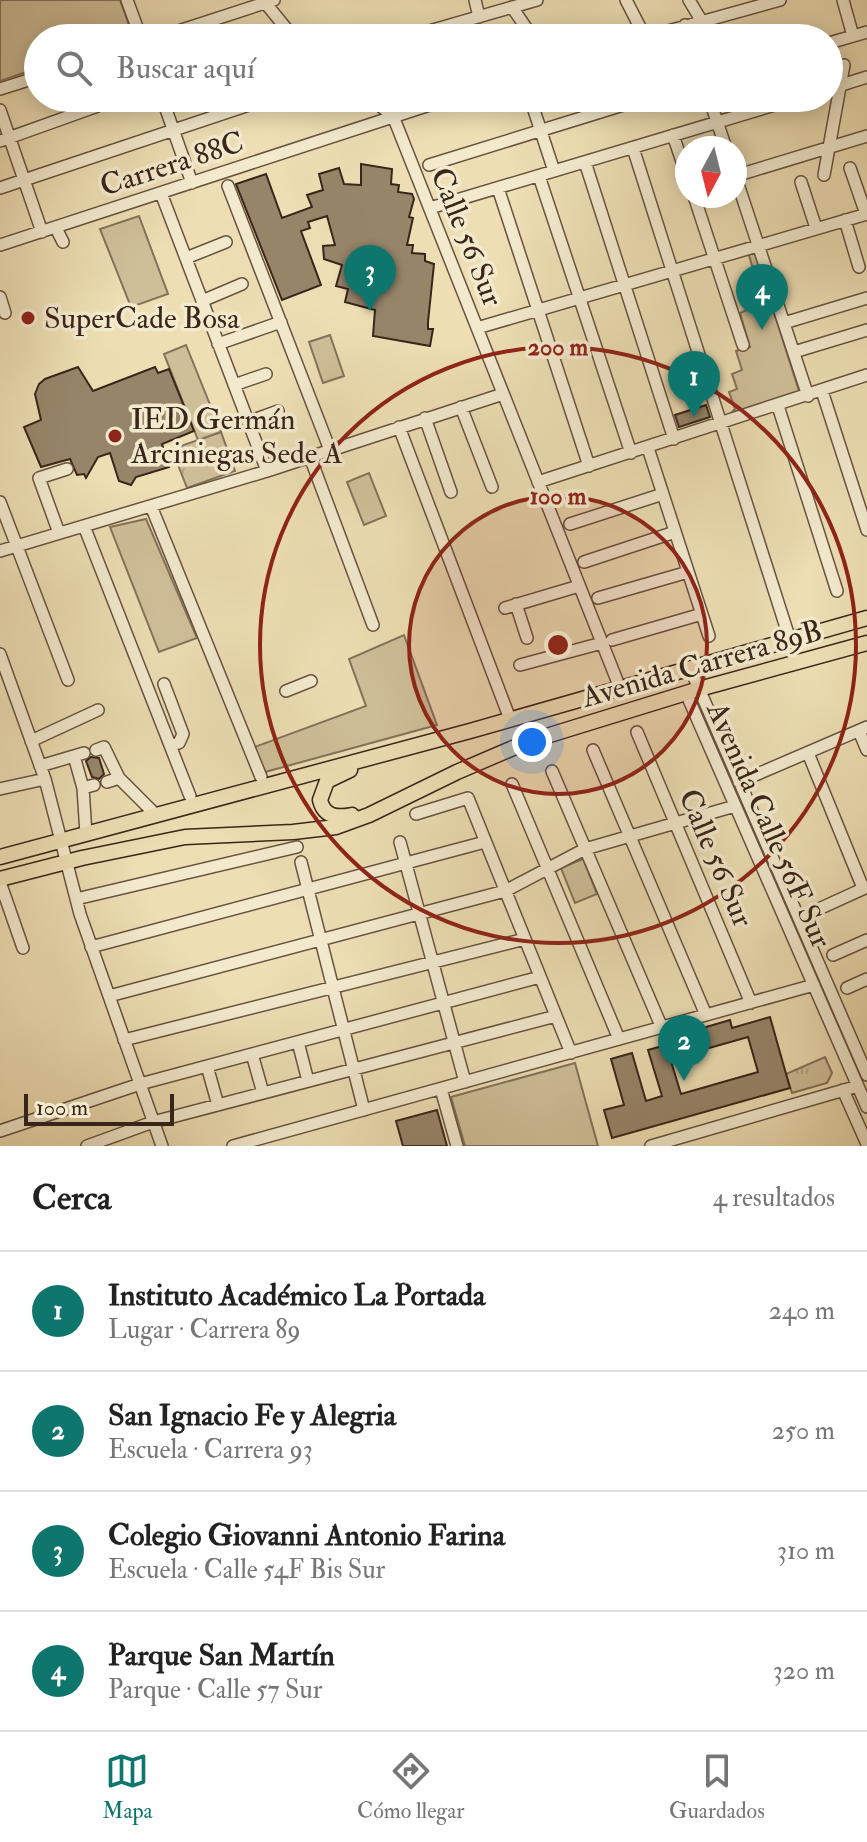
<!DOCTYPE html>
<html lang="es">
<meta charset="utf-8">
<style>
body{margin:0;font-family:"IM FELL Double Pica",serif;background:#f6f6f6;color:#222}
.compass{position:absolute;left:675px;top:136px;width:72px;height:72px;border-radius:50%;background:#fff;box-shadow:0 4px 20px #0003;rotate:187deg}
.scale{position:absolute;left:24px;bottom:20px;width:150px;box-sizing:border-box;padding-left:8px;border:4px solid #3a251b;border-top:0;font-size:22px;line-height:28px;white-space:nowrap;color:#3a251b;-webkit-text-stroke:6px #f3eace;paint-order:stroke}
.you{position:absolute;left:532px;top:742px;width:28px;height:28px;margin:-20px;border:6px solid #fff;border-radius:50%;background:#1a73e8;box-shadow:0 0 0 12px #1a73e833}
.badge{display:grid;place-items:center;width:52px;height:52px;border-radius:50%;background:#0f766e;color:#fff;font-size:26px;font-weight:700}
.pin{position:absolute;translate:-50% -66px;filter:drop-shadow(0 2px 4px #0008)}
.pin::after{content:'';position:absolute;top:42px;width:28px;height:24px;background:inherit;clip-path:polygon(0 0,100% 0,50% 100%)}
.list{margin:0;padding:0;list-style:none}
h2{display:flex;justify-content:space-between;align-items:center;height:104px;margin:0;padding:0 32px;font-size:34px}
h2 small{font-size:26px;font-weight:400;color:#767676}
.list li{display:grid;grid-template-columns:52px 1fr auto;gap:24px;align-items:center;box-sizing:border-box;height:120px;padding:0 32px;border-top:2px solid #e0e0e0}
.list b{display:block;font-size:30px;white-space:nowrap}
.list p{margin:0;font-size:26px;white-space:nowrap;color:#767676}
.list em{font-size:26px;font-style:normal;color:#767676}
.icon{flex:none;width:44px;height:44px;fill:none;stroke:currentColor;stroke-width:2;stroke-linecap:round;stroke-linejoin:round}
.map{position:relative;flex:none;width:867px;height:1146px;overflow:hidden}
.search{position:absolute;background:#fff;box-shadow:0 4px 20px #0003;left:24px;right:24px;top:24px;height:88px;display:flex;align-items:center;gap:20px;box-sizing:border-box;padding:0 28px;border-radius:44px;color:#767676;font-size:30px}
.sheet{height:584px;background:#fff}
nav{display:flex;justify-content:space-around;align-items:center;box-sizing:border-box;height:112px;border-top:2px solid #e0e0e0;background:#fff;font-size:22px;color:#767676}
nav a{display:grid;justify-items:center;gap:4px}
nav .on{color:#0f766e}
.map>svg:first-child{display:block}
.grass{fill:url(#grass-tufts);stroke:#84725a;stroke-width:2}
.green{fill:#cfbf99;stroke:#84725a;stroke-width:2}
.building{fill:#97856a;stroke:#3a251b;stroke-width:2}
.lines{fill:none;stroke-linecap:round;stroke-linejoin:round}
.minor-casing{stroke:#675341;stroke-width:14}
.major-casing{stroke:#3a251b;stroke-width:17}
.minor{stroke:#f3eace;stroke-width:11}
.major{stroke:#eddeb3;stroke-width:14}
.ring{fill:none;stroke:#8f2418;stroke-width:4}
.poi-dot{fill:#8f2418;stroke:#f3eace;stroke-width:3}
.labels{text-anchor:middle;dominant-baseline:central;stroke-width:7;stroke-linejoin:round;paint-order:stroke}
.street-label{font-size:30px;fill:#3a251b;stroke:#f3eace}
.poi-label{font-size:30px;fill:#3a251b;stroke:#f3eace;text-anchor:start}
.centre{fill:#8f2418;stroke:#f3eace;stroke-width:4}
.ring-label{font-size:24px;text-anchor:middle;font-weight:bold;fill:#8f2418;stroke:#f3eace;stroke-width:7;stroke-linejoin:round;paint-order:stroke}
</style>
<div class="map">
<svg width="867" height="1146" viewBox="0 0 867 1146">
<defs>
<pattern id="grass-tufts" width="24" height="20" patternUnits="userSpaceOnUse" patternTransform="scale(2)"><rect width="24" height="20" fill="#cfbf99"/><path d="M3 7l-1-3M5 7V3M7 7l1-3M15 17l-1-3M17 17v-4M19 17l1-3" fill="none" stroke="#b2a483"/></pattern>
</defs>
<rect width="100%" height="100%" fill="#eddeb3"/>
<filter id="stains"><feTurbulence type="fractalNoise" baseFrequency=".0025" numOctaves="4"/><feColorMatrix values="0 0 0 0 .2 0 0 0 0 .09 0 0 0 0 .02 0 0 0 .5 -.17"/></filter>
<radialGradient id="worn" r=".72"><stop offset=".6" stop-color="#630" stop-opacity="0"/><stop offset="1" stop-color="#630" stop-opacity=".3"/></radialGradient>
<!-- grass -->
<path class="grass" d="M221,432l14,39 -48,17 -15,-39z
M825,1057l7,16 -5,10 -35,10 -6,-19z"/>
<!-- green -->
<path class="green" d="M0,0h120l13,36 -95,2v30l-38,13z
M139,216l29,78 -37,13 -31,-78z
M754,250l45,141 -68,22 4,-4 -6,-17 8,-3 -5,-15 10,-4 -6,-19 14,-4 -10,-34 9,-4 -6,-18 8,-2 -2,-8 7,-2 -8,-27z
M330,335l14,41 -21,7 -14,-41z
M186,345l35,87 -23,8 -34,-86z
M369,473l17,43 -22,9 -17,-43z
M146,519l51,119 -38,14 -49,-125z
M404,635l33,90 -172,47 -13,-24 114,-42 -17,-47z
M583,859l14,35 -22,9 -14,-35z
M575,1063l23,83h-133l-14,-49z"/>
<!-- building -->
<path class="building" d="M361,164l31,5 -1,15 8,1 -1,7 14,2 2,5 -5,18 4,1 -6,27h6l-1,8 13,1v7l9,3 -6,58v7h5l-3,17 -57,-10 2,-26 -30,-8 3,-13 -12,-3 6,-21 -18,-6 -1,-13 12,-1 -8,-29 -19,6 2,6 -9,3 20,54 -39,15 -46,-116 30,-10 16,44 30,-11 -5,-12 16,-5 -4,-16 20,-6 5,16 17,1z
M78,367l15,24 62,-24 3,6 11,-4 25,62 -32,13 7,23 -33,10 -5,8 -12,-4 -9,-28 -12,4 -12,21 -2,-4 -7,1 -7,-16 -29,8 -17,-40 17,-7 -6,-26 4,-10 6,-5z
M706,405l4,12 -31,10 -4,-12z
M91,757l8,1 5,16 -5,5 -7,-2 -6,-16z
M770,1017l20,71 -178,50 -8,-28 20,-5 -13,-46 21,-6 14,48 16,-5 -14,-46 18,-5 15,49 77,-22 -10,-35 -60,17 -6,-20 48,-14 2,8z
M437,1110l10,36h-44l-7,-25z"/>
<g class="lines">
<!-- minor casing -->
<g class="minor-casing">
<path id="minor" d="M127,0l14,38
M263,0l31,38
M475,0l4,17
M626,0l19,37
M689,0l12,20
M843,0l10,36
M512,7l21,31
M685,25l4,13
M157,38l117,-38
M405,38l132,-38
M643,38l137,-38
M829,43l38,-11
M0,89l38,-12
M829,89l38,-12
M162,98l30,85
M370,98l23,18
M530,98l24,73
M709,98l17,50
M0,110l42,122
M393,116l227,572
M673,135l14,41
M0,141l120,-43
M633,148l157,492
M585,162l89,277
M429,165l217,-67
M850,168l16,46
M735,175l73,221
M824,175l20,-110
M539,176l92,277
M735,176l132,-40
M801,182l15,46
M228,186l102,264
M0,188l270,-90
M498,188l91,278
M161,193l106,278
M694,196l49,149
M430,208l368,-110
M845,220l14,47
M56,228l7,14
M0,245l451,-147
M186,258l40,-16
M0,297l5,16
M202,301l40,-17
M784,323l83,-25
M477,328l390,-114
M218,344l63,-22
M794,352l73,-22
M234,385l32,-11
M822,391l45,139
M778,406l59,185
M461,407l31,80
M425,418l26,74
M248,422l30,-11
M399,427l111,292
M648,448l61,188
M310,457l63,168
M538,482l329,-107
M0,502l68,178
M151,506l110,271
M570,524l93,-30
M84,526l106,270
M59,533l-20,-55 28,-9
M0,551l267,-80 236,-77
M584,562l91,-30
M598,598l90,-26
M516,604l11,34
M505,608l74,-22
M612,640l90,-26
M0,654l45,125 35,135 82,232
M520,665l82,-22
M690,668l177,407
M164,684l19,50 -4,9 -9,2
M286,691l25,-10
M686,693l181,414
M859,731l8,19
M637,732l114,271
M31,741l67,-31
M96,750l8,-3 15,31
M593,750l113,265
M808,753l55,135
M74,756l9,32
M40,766l44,-13
M552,771l110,257
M107,782l12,-4 37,37
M739,782l128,-55
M512,784l107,255
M0,789l45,-10
M416,814l52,-16 103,255
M86,834l-3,-46 11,-3
M400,842l65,240
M301,862l63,248
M0,882l23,66
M76,899l221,-52
M799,918l68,-31
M91,947l394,-105
M833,955l34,-15
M847,988l20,-9
M109,996l396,-105 80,-42 150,-43
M124,1040l401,-101
M298,1042l10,39
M252,1054l11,39
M207,1066l11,39
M441,1089l16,57
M843,1090l24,54
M0,1131l140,-47 400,-107
M87,1146l66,-24 403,-106
M233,1146l581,-161
M651,1146l207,-60"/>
</g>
<!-- major casing -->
<g class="major-casing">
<path id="major" d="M350,770l-23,11 -7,19c4,17 17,18 32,15
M0,857l470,-126 397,-113
M0,879l82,-21 103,-21 108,-5 43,-5 33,-12 88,-43 70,-30 172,-53 168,-46"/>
</g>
<!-- minor -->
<use href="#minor" class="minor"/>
<!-- major -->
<use href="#major" class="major"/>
</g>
<!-- distance rings -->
<circle cx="558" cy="645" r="149" fill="#8f2418" fill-opacity=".12"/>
<g class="ring">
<circle cx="558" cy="645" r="149"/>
<circle cx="558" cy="645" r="298"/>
</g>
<!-- markers -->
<g class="poi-dot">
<circle cx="28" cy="318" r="8"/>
<circle cx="115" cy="436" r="8"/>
</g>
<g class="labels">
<!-- street labels -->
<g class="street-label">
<text transform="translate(172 164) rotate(-18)">Carrera 88C</text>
<text transform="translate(467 237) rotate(68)">Calle 56 Sur</text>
<text transform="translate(702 664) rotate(-16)">Avenida Carrera 89B</text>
<text transform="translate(769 825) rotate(66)">Avenida Calle 56F Sur</text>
<text transform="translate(716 858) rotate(67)">Calle 56 Sur</text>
</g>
<!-- poi labels -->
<g class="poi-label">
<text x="44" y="318">SuperCade Bosa</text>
<text x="131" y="419">IED Germán<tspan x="131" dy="34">Arciniegas Sede A</tspan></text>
</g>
</g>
<circle cx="558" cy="645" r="12" class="centre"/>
<g class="ring-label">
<text x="558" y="355">200 m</text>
<text x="558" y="504">100 m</text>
</g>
<rect width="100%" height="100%" filter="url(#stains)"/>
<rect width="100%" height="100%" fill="url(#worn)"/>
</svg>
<svg class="compass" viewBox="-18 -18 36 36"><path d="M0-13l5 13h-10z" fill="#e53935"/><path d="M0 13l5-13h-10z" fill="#767676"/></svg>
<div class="scale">100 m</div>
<div class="you"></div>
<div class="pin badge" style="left:694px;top:417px">1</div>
<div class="pin badge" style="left:684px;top:1081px">2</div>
<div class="pin badge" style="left:370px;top:311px">3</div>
<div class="pin badge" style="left:762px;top:330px">4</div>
<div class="search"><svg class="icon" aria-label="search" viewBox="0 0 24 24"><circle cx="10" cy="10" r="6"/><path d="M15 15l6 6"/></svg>Buscar aquí</div>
</div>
<section class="sheet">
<h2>Cerca<small>4 resultados</small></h2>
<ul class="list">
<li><span class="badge">1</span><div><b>Instituto Académico La Portada</b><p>Lugar · Carrera 89</p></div><em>240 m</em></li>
<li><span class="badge">2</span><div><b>San Ignacio Fe y Alegria</b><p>Escuela · Carrera 93</p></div><em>250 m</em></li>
<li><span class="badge">3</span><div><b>Colegio Giovanni Antonio Farina</b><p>Escuela · Calle 54F Bis Sur</p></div><em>310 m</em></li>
<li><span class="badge">4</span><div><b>Parque San Martín</b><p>Parque · Calle 57 Sur</p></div><em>320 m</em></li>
</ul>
</section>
<nav>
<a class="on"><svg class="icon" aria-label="map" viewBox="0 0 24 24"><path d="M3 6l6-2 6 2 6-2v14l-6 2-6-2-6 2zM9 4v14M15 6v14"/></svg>Mapa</a>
<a><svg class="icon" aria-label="directions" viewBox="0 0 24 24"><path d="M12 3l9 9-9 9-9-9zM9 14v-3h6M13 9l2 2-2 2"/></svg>Cómo llegar</a>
<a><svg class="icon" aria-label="saved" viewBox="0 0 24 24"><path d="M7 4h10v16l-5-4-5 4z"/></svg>Guardados</a>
</nav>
